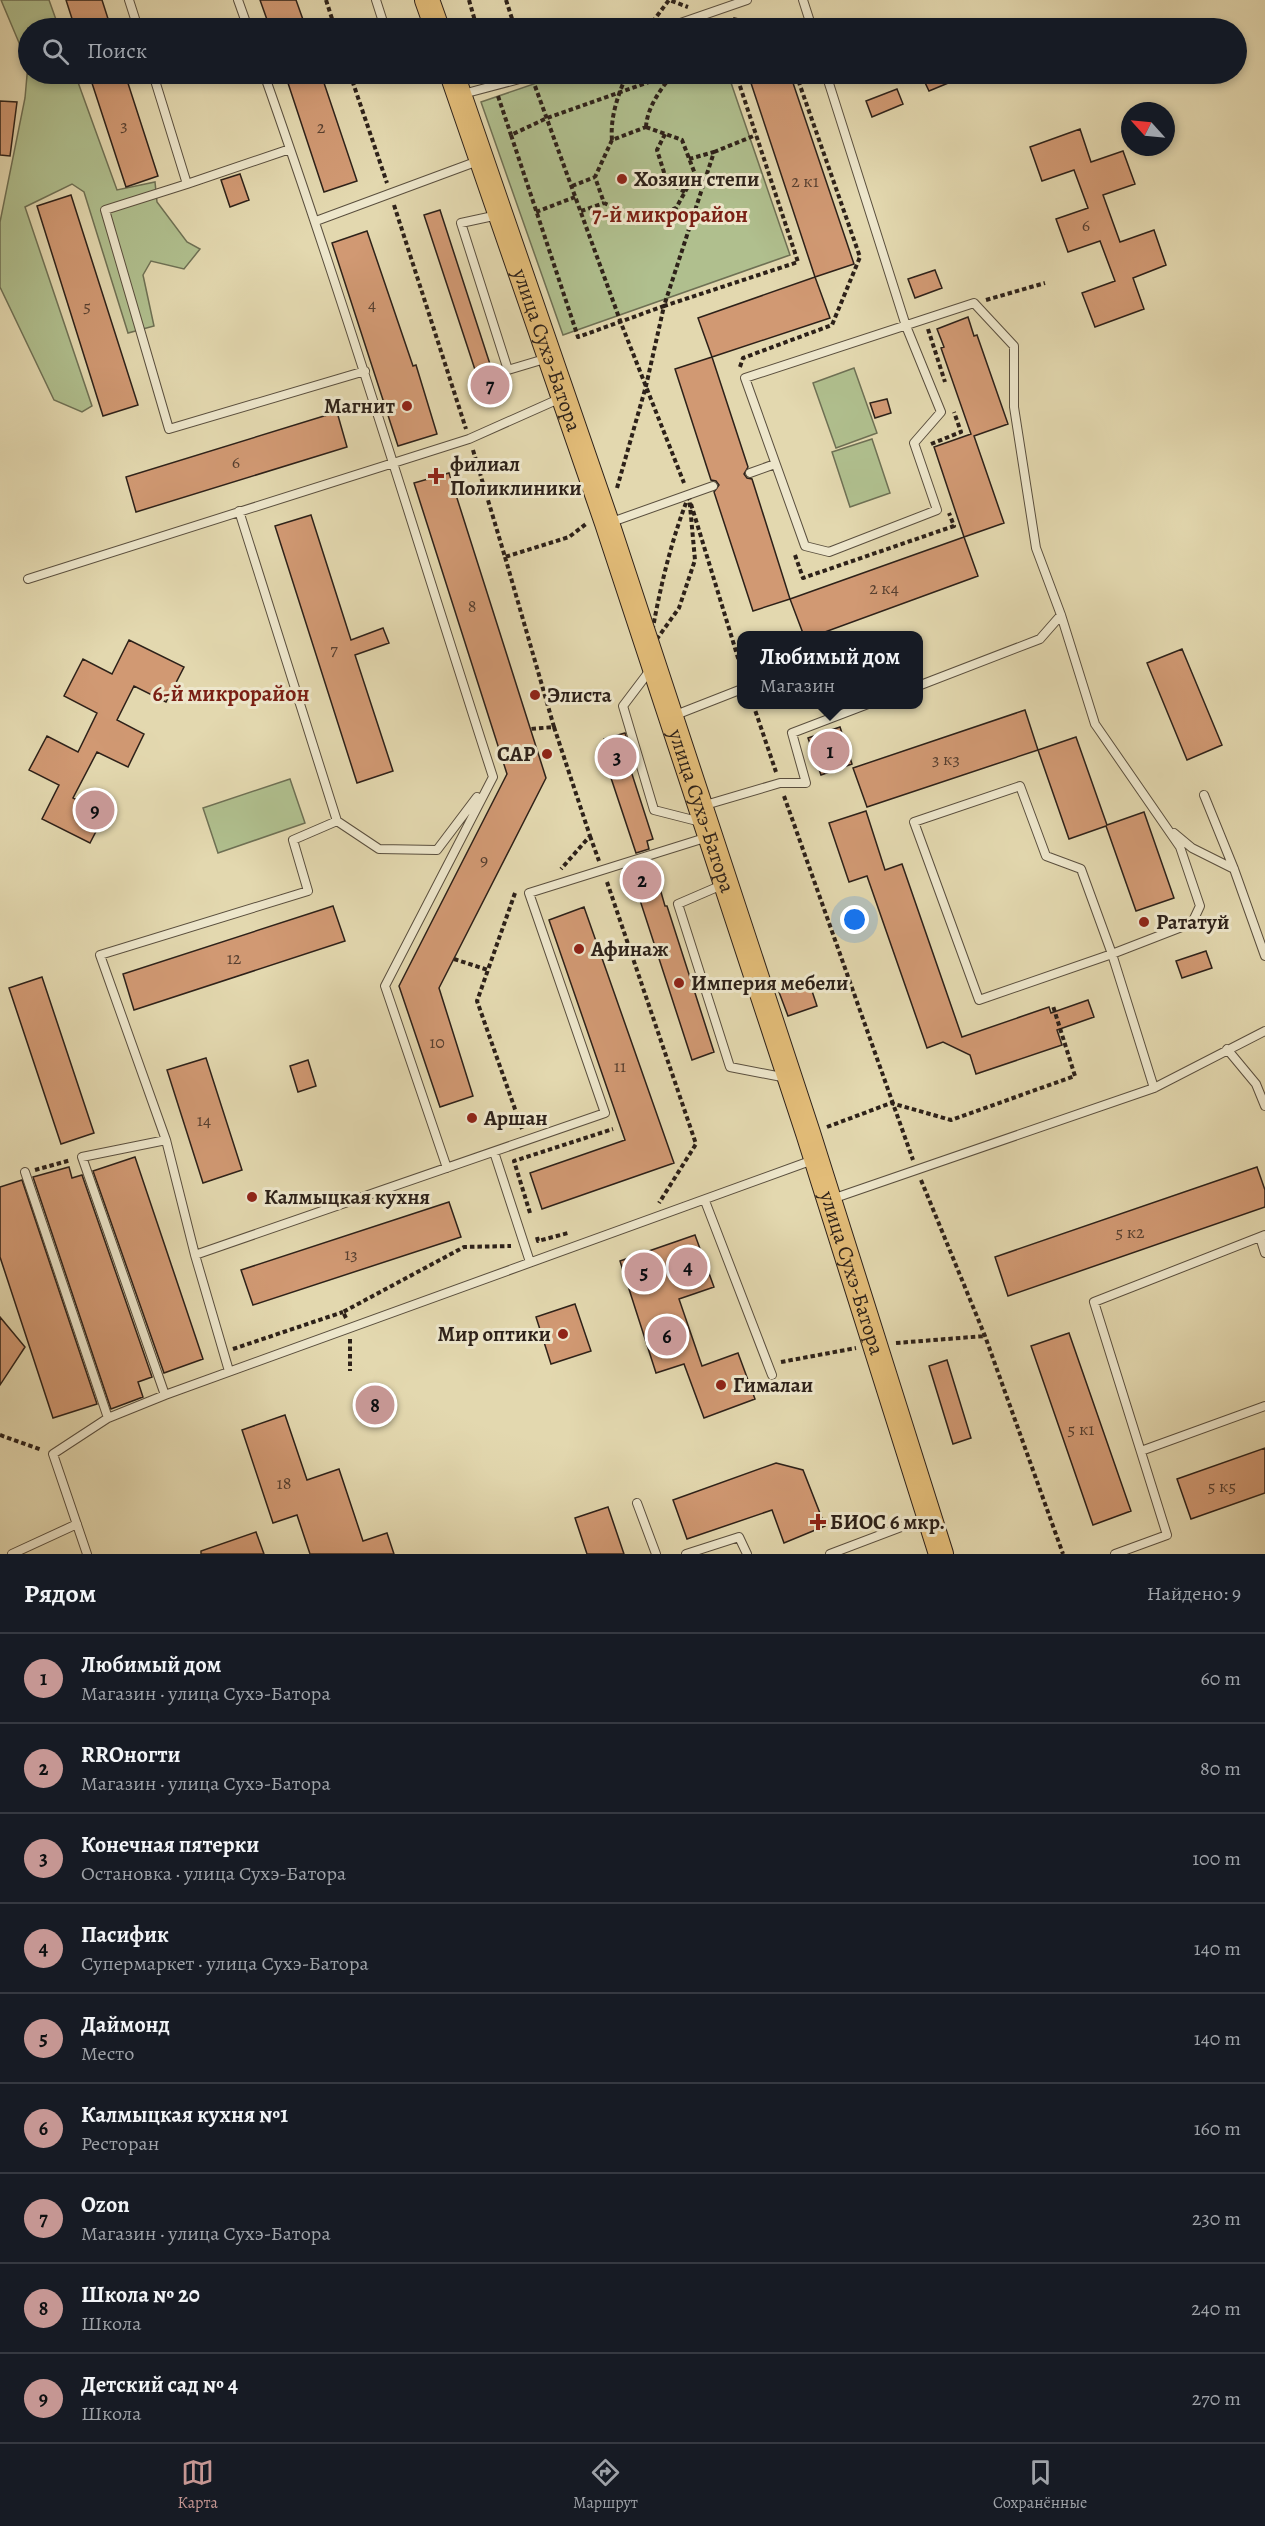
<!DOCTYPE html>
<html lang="ru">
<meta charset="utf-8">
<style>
body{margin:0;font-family:Alegreya,serif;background:#20242c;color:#f1f3f6}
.compass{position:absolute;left:1121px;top:102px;width:54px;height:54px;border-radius:50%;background:#171b24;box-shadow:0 3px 9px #0003;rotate:297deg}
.you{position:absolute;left:855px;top:920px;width:21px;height:21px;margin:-15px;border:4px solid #fff;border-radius:50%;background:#1a73e8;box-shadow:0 0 0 9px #1a73e833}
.badge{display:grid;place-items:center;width:39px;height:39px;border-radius:50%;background:#c59692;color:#111;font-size:20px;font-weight:700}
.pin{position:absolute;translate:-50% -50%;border:3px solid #fff;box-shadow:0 2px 6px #0006}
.popup{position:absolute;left:737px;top:631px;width:186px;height:78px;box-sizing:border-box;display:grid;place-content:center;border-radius:12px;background:#171b24;filter:drop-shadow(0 2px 4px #0005);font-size:20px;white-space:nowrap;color:#9ea1a6}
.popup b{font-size:22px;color:#f1f3f6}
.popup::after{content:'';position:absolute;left:50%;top:100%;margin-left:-12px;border:12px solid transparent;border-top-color:#171b24}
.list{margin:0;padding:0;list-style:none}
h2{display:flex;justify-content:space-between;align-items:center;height:78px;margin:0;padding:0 24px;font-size:26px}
h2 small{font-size:20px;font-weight:400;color:#9ea1a6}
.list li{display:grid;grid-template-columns:39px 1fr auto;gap:18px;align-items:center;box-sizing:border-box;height:90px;padding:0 24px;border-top:2px solid #363941}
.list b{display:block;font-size:22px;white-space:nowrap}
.list p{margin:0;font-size:20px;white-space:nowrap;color:#9ea1a6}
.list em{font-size:20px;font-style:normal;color:#9ea1a6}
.icon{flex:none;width:33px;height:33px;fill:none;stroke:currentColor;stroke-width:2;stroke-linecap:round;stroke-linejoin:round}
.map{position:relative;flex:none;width:1265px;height:1554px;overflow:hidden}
.search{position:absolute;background:#171b24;box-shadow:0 3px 9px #0003;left:18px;right:18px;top:18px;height:66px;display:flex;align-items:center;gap:15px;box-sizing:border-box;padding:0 21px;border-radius:33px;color:#9ea1a6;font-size:22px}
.sheet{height:888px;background:#171b24}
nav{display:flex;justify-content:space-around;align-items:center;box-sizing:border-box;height:84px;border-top:2px solid #363941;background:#171b24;font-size:16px;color:#9ea1a6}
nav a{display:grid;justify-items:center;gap:3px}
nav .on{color:#c59692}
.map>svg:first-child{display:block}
.green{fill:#b0bf8e;stroke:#6e7054;stroke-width:1.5}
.building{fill:#d19973;stroke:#2d2119;stroke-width:1.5}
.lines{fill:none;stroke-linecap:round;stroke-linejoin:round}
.service-casing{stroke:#5a4f3e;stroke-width:10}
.primary-casing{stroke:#2d2119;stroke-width:26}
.path{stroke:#2d2119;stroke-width:4;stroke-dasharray:4.5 3;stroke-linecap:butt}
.service{stroke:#ede6cb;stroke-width:8}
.primary{stroke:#e2bc78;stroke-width:24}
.poi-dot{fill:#8f2418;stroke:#ede6cb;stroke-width:2}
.labels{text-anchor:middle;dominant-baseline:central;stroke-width:6;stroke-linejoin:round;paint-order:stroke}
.number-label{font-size:18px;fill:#563f30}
.poi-label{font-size:21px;font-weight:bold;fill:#2d2119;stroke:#ede6cb;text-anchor:start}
.street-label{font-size:21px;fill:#2d2119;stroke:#ede6cb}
.neighbourhood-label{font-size:22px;font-weight:bold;fill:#7a1f14;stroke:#ede6cb}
</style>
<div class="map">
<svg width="1265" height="1554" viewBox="0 0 1265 1554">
<rect width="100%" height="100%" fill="#e3d8af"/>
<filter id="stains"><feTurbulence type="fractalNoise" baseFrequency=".00333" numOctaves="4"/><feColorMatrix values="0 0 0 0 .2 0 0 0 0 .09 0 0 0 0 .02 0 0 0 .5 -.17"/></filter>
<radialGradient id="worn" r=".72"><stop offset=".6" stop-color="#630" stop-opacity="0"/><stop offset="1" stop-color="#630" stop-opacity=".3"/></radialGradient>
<!-- green -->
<path class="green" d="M1,0h48l10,28h-31v46h47l42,116 38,-8 2,20 30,40 13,7 -16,20 -33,-8 -8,14 11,51 -26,7 -44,-141 -12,-8 -47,23 67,199 -10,6 -28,-12 -54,-113v-65l25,-124 3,-34z
M563,74h165l62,181 -227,80 -82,-233z
M854,368l23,65 -41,15 -23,-65z
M872,439l18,54 -40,14 -18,-55z
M290,779l15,44 -87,30 -15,-45z"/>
<!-- building -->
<path class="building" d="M66,0h36l9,28h-36z
M260,0h36l10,28h-36z
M89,74h36l33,102 -32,11z
M285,74h36l36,107 -33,11z
M748,74h42l64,190 -39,13z
M921,74h49l-41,17z
M897,89l6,15 -31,13 -6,-16z
M0,101l17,1 -7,54 -10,-1z
M1080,129l11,33 32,-11 12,33 -32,11 17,47 34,-12 12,35 -33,13 11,31 -49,18 -13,-34 33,-12 -15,-40 -32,11 -12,-33 32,-11 -14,-38 -32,11 -12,-34z
M240,174l9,26 -19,7 -9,-27z
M71,195l67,210 -35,11 -66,-210z
M440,210l61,188 -15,5 -62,-188z
M367,231l46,135 3,-1 21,69 -39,12 -66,-203z
M935,270l7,18 -27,10 -7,-19z
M815,277l15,41 -118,39 -14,-39z
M968,317l6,19 3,-1 31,89 -34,12 30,87 -40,14 -30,-90 37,-13 -30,-86 3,-1 -7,-18z
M712,357l36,110 -4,7 3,4 5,1 38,120 -37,12 -39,-119 5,-7 -3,-4 -5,-1 -36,-111z
M887,399l4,14 -16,5 -5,-15z
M337,412l10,35 -211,65 -10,-35z
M449,473l97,305 -107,210 34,108 -33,11 -41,-121 108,-212 -93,-291z
M311,515l40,125 32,-12 6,15 -34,12 38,116 -36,12 -82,-257z
M964,537l14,39 -164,60h-10l-14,-37z
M129,640l55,27 -18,35 -32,-16 -17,34 27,14 -16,33 -31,-15 -24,46 32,16 -15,29 -48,-24 17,-34 -30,-15 18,-34 31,16 19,-39 -33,-17 19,-37 29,15z
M1182,649l40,96 -35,15 -40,-97z
M1025,710l13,40 -171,57 -14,-39z
M840,727l12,37 -31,11 -13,-37z
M625,733l10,33 -5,2 23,71 -6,2 2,8 -13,4 -25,-75 4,-1 -11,-38z
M1076,737l31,88 37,-13 30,86 -38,13 -30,-85 -37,13 -31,-89z
M866,811l19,59 17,-6 60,173 87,-30 2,6 37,-13 6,17 -37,13 5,15 -86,29 -6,-19 -27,-13 -16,6 -60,-172 -18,6 -20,-59z
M652,861l13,45h2l47,146 -22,8 -54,-166 -7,1 -6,-23 15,-4 -1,-3z
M333,906l12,35 -211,69 -11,-36z
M584,907l90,256 -132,46 -12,-36 95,-33 -76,-220z
M1206,951l6,17 -30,10 -6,-17z
M42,977l52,156 -33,11 -52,-156z
M809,982l8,24 -29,10 -9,-24z
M206,1058l36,112 -39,13 -36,-113z
M308,1060l8,26 -18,6 -8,-26z
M135,1157l68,202 -39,14 -71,-202z
M69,1167l3,11 10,-3 70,202 -14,5 5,15 -32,12 -78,-232z
M1257,1167l8,23v17l-257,89 -13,-39z
M22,1180l75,224 -44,14 -53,-161v-70z
M449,1202l12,35 -208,68 -12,-35z
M695,1235l19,52 -35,12 23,67 36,-13 17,46 -51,19 -20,-54 -28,9 -36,-112z
M575,1304l16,47 -40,13 -15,-47z
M0,1317l25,30 -25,38z
M1069,1333l62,178 -38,14 -62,-179z
M947,1360l24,78 -18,6 -24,-78z
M285,1415l22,65 32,-11 24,72 24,-8 7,21h-84l-13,-39 -24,8 -31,-93z
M1265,1448v45l-74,26 -14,-40z
M776,1463l27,7 22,56 -41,17 -12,-33 -85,29 -14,-39z
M608,1507l16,47h-37l-12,-36z
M256,1532l8,22h-63v-3z"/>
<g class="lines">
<!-- service casing -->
<g class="service-casing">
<path id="service" d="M129,0l9,28
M238,0l10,28
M376,0l9,28
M803,0l9,28
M666,28l81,-28
M153,74l34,110 -82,26 64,219 196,-58
M264,74c82,232 153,468 229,703l-108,209 62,182
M826,74l80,252 35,86 -27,31 23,67 -108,42 -24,-6 -60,-168 229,-75 40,43v61l22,141 25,67 34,109 85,123 20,59 -8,17 -80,31 -133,46 -65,-178 106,-36 26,70 35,13 31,85 42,134 -322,111
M463,94l75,-20
M187,184l103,-35
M498,215l-37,8 47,147 40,-12
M316,221l162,-60
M750,473l25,-9
M239,511l98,310
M609,523l104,-37
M28,579l441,-140 92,-41
M651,669l-28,37 31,104 47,12
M918,686l122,-47 21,-24
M673,716l69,-27
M1204,795l30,74 31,87
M702,806l78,-23h26l-14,-50 76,-29
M1174,833l18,15 42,21
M722,885l-44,19 52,163 57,11
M1227,1049l29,35 9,22
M1154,1088l111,-57
M494,1152l36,110
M25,1172l83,246
M705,1201l67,174
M1260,1237l5,16
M195,1255l410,-142 -76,-220 179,-56
M229,1371l-34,-116 -29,-115 -66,-185 208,-64 -15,-51 44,-19 42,28 58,1 40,-53
M165,1395l-83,-238 84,-17
M1141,1451l124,-45
M637,1503l19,51
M12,1554l65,-30
M87,1554l-34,-100 55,-36 57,-23 648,-235
M686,1554l53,-17 8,17
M830,1554l95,-36
M1115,1554l52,-19 -73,-233 171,-67"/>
</g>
<!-- primary casing -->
<g class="primary-casing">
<g id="primary">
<path d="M427,0l10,28"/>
<path id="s1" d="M452,74l155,449 201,610 133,421"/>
</g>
</g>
<!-- path -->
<path class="path" d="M326,0l9,28
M469,0l8,28
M506,0l9,28
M733,19l43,9
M648,28l21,-28 19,7
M350,74l37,109
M672,74l-125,44 -36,17 67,202 86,-31 50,-154 -25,7
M535,86l86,237 63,160
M498,96l13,39
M646,127l36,13 13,34 -19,34 -32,12 -40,-17 -9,-26 17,-37z
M646,127c1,-19 14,-37 26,-52
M665,134l-8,16 10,32 18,10
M612,140c-2,-23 6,-45 15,-66
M714,152l42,-17
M572,186l23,-9
M394,205l72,224
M581,211l23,-8
M536,212l39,-15
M986,300l59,-17
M928,329l17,53
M740,367l3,-9 89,-33 28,-68 -64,-183
M931,444l30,-12 -7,-20
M473,450l32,107 64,-20 17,-13
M617,488l29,-102 18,-80 134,-44 -62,-188
M689,495l6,65 -16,48 -30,42c9,-53 20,-104 40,-155z
M691,504l51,167
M795,555l8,23 151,-52 -5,-13
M505,557l49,170 -24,2
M753,704l23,68
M554,727l36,109 -29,33
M784,796l129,364
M590,836l9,25
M607,882l89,262 -37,59
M515,893l-38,108 45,128
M454,959l34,11
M827,1127l64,-24 60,17 124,-44 -22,-70
M35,1170l36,-10
M921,1180l64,156 78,218
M530,1213l-16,-52 99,-32
M537,1237l1,4 30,-8
M346,1318l-3,-6 121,-65 47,-1
M350,1339v32
M896,1343l89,-7
M233,1349l110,-37
M781,1362l75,-14
M0,1435l42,15"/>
<!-- service -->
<use href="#service" class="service"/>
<!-- primary -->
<use href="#primary" class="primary"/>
</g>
<!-- markers -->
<g class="poi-dot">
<circle cx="622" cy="179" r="6"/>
<circle cx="407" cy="406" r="6"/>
<path d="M433 467h6v6h6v6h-6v6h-6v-6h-6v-6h6z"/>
<circle cx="535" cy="695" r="6"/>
<circle cx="547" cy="754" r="6"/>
<circle cx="1144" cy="922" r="6"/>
<circle cx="579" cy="949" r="6"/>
<circle cx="679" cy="983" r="6"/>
<circle cx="472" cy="1118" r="6"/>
<circle cx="252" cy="1197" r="6"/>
<circle cx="563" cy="1334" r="6"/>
<circle cx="721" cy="1385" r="6"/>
<path d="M815 1513h6v6h6v6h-6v6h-6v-6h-6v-6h6z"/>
</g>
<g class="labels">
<!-- number labels -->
<g class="number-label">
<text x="124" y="125">3</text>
<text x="321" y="127">2</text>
<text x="805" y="181">2 к1</text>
<text x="1086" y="225">6</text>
<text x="372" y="304">4</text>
<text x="87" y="306">5</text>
<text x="236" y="462">6</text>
<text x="884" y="588">2 к4</text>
<text x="472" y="606">8</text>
<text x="334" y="649">7</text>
<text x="946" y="759">3 к3</text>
<text x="484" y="860">9</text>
<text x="234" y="958">12</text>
<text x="437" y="1042">10</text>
<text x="620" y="1066">11</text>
<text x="204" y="1120">14</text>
<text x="1130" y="1232">5 к2</text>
<text x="351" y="1254">13</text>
<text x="1081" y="1429">5 к1</text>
<text x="284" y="1483">18</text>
<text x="1222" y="1486">5 к5</text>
</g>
<!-- poi labels -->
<g class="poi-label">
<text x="634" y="179">Хозяин степи</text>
<text x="395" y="406" text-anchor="end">Магнит</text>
<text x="450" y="464">филиал<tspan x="450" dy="24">Поликлиники</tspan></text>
<text x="547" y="695">Элиста</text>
<text x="535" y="754" text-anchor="end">САР</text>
<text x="1156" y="922">Рататуй</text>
<text x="591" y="949">Афинаж</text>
<text x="691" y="983">Империя мебели</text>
<text x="484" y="1118">Аршан</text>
<text x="264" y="1197">Калмыцкая кухня</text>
<text x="551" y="1334" text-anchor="end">Мир оптики</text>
<text x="733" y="1385">Гималаи</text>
<text x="830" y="1522">БИОС 6 мкр.</text>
</g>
<!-- street labels -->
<g class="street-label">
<text stroke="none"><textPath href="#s1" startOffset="292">улица Сухэ-Батора</textPath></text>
<text stroke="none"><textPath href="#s1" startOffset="778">улица Сухэ-Батора</textPath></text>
<text stroke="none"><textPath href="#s1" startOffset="1264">улица Сухэ-Батора</textPath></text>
</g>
<!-- neighbourhood labels -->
<g class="neighbourhood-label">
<text x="670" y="215">7-й микрорайон</text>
<text x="231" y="694">6-й микрорайон</text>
</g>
</g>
<rect width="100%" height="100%" filter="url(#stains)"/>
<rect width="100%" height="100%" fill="url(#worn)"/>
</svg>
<svg class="compass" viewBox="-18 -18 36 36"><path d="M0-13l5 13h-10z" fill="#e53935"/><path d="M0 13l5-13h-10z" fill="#9ea1a6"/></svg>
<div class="you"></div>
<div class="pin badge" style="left:830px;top:751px">1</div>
<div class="popup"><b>Любимый дом</b>Магазин</div>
<div class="pin badge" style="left:642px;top:880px">2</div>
<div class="pin badge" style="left:617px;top:757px">3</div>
<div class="pin badge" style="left:688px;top:1267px">4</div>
<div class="pin badge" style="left:644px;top:1272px">5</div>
<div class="pin badge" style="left:667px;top:1336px">6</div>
<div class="pin badge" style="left:490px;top:385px">7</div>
<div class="pin badge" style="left:375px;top:1405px">8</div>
<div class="pin badge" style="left:95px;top:810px">9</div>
<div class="search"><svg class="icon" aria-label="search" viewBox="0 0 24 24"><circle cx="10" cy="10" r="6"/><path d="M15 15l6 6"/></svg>Поиск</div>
</div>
<section class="sheet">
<h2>Рядом<small>Найдено: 9</small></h2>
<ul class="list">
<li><span class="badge">1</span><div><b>Любимый дом</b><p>Магазин · улица Сухэ-Батора</p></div><em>60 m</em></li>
<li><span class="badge">2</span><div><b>RROногти</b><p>Магазин · улица Сухэ-Батора</p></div><em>80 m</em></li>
<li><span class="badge">3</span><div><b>Конечная пятерки</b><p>Остановка · улица Сухэ-Батора</p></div><em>100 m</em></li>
<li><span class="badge">4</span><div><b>Пасифик</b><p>Супермаркет · улица Сухэ-Батора</p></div><em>140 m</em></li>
<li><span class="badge">5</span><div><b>Даймонд</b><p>Место</p></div><em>140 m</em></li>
<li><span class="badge">6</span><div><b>Калмыцкая кухня №1</b><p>Ресторан</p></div><em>160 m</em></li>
<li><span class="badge">7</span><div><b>Ozon</b><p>Магазин · улица Сухэ-Батора</p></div><em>230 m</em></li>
<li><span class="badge">8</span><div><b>Школа № 20</b><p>Школа</p></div><em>240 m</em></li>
<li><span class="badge">9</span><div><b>Детский сад № 4</b><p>Школа</p></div><em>270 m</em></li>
</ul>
</section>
<nav>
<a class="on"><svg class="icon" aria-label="map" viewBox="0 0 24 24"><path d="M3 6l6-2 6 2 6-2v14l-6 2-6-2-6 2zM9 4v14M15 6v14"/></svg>Карта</a>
<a><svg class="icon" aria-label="directions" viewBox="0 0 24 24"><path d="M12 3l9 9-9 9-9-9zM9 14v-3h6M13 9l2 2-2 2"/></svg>Маршрут</a>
<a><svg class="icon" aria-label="saved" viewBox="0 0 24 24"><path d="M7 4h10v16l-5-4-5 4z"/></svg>Сохранённые</a>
</nav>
